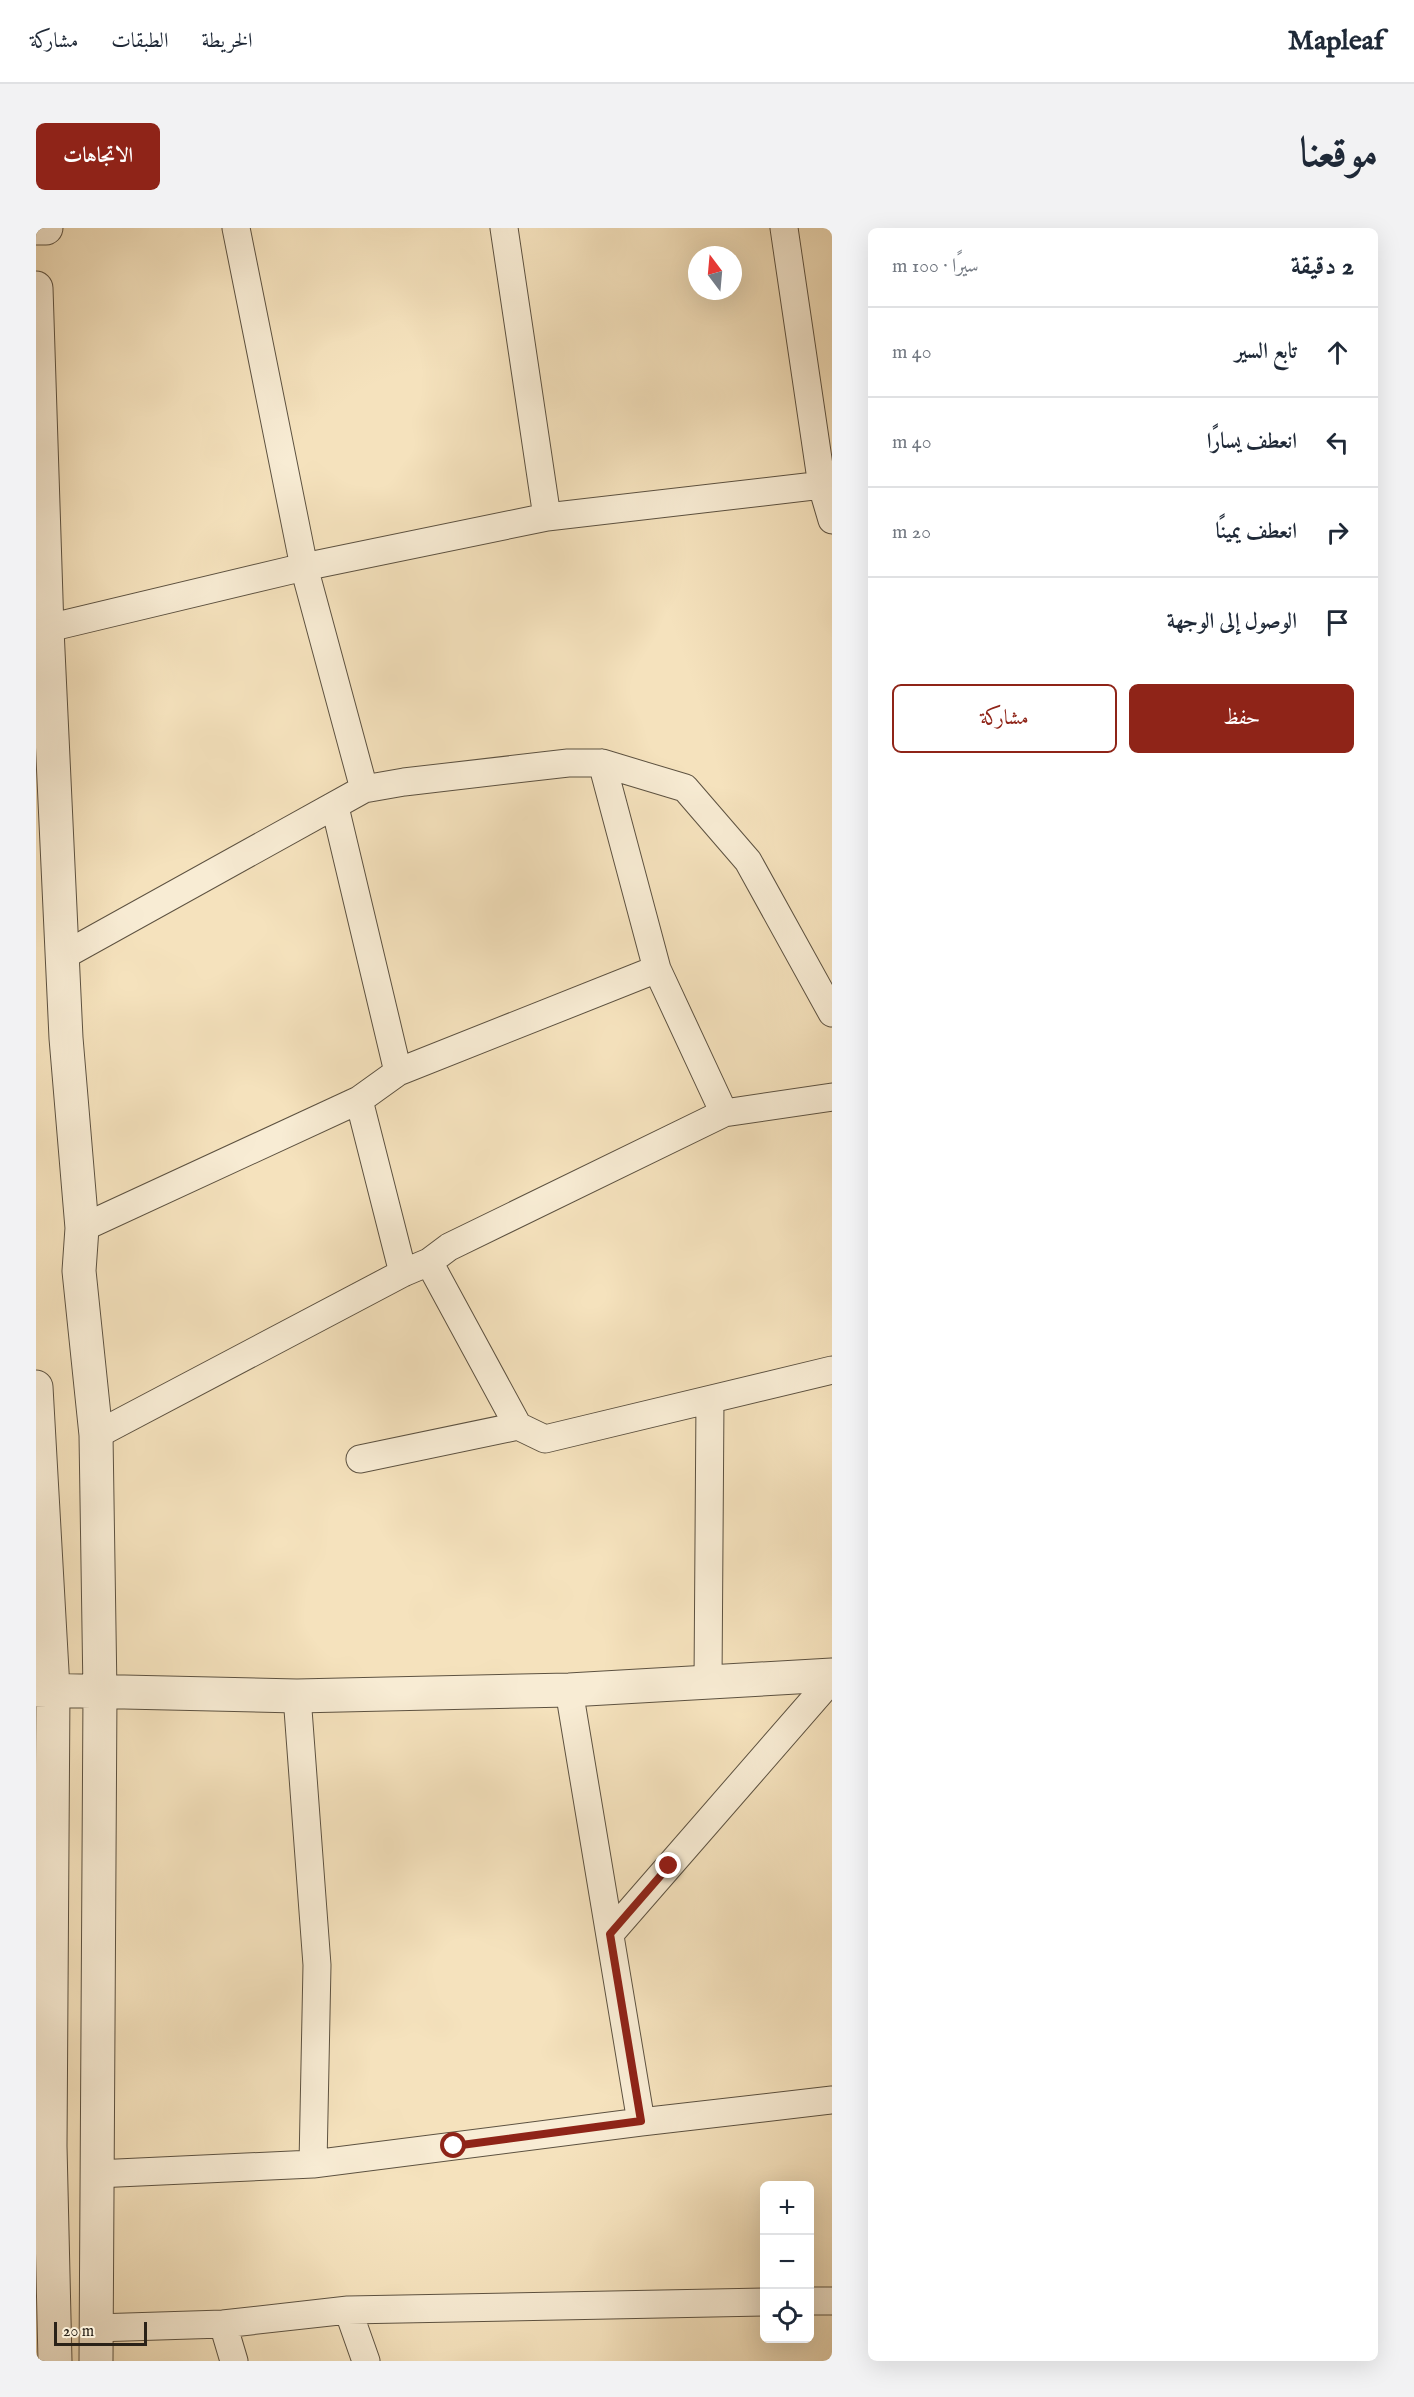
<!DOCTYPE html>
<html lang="ar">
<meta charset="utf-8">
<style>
body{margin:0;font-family:"IM FELL English",Amiri,serif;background:#f2f2f3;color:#1f2937;direction:rtl}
.controls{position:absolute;right:18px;bottom:18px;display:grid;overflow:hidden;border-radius:9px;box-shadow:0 6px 24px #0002}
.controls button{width:54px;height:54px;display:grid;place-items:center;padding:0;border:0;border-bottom:2px solid #e0e1e3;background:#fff;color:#1f2937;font:30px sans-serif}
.compass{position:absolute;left:652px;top:18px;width:54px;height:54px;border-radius:50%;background:#fff;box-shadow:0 6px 24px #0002;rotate:344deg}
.scale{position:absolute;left:18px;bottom:15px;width:93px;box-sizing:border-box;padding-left:6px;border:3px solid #2a2218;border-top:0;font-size:16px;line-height:21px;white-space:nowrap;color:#2a2218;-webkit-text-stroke:4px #f8ecd4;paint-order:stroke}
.stop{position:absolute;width:18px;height:18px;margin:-14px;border:4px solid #8f2418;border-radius:50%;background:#fff}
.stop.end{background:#8f2418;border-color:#fff;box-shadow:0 2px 6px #0008}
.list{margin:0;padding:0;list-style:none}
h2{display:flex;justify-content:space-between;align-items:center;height:78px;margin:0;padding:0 24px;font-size:26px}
h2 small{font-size:20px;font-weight:400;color:#747a83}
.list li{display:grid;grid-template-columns:39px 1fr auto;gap:18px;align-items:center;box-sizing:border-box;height:90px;padding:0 24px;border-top:2px solid #e0e1e3}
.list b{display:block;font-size:22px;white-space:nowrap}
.list em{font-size:20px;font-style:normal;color:#747a83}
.actions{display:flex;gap:12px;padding:18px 24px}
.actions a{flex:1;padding:14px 0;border:2px solid #8f2418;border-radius:9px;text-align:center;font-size:21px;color:#8f2418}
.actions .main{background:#8f2418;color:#fff}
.icon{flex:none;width:33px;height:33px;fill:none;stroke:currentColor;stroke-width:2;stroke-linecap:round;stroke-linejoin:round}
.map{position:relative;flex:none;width:796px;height:2133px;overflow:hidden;direction:ltr;border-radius:9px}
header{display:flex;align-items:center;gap:36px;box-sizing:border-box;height:84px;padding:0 30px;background:#fff;border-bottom:2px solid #e0e1e3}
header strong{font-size:28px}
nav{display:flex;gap:33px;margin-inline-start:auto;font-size:21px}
.intro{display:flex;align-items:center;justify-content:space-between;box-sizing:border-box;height:144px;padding:0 36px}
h1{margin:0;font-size:42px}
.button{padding:15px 27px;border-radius:9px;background:#8f2418;color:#fff;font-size:21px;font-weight:700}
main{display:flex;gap:36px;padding:0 36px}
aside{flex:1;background:#fff;border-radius:9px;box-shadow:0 6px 24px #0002}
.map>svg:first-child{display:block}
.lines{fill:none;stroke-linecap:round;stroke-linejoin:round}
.minor-casing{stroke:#5d5241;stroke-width:29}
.tertiary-casing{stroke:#5d5241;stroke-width:35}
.minor{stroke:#f8ecd4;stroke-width:27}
.tertiary{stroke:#f8ecd4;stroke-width:33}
.route{stroke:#8f2418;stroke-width:8}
</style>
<header>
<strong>Mapleaf</strong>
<nav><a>الخريطة</a><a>الطبقات</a><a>مشاركة</a></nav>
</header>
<div class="intro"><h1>موقعنا</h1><a class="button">الاتجاهات</a></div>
<main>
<aside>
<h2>2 دقيقة<small>سيرًا · 100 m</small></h2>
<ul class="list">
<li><svg class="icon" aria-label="ahead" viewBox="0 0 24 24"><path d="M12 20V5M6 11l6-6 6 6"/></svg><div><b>تابع السير</b></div><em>40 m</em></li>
<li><svg class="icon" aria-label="left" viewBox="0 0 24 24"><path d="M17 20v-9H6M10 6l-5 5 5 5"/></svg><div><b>انعطف يسارًا</b></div><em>40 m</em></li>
<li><svg class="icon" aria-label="right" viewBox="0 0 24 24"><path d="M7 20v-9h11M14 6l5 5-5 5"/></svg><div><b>انعطف يمينًا</b></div><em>20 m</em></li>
<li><svg class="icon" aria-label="arrive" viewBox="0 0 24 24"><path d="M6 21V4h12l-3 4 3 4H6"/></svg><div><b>الوصول إلى الوجهة</b></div></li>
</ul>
<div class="actions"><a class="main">حفظ</a><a>مشاركة</a></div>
</aside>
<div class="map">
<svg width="796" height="2133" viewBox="0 0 796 2133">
<rect width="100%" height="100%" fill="#f5e2bd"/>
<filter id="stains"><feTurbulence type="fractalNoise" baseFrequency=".00333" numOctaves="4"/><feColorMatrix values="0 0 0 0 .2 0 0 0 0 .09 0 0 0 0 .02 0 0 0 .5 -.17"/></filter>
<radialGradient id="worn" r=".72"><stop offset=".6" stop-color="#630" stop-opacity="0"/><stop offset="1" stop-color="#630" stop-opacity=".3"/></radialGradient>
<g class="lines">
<!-- minor casing -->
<g class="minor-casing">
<path id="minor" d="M200,0l68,339 60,222
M468,0l43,289
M748,0l38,258 10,34
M0,403l268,-64 243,-50 285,-33
M566,535l55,206 67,144
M299,579l63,265
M27,728l301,-167 40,-7 164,-19h34l83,25 63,73 84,152
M323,872l44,173
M46,1000l277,-128 39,-28 259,-103
M393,1034l89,164
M60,1207l307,-162 26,-11 20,-15 275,-134 108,-16
M324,1231l158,-33 27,13 287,-69
M672,1454l2,-282
M533,1462l72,432
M261,1468l20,269 -4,199
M574,1706l222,-255
M60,1946l217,-10 328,-42 191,-22
M774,2073h22
M312,2082l18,51
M187,2096l11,37
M59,2100l128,-4 125,-14 416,-8"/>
</g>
<!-- tertiary casing -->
<g class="tertiary-casing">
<path id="tertiary" d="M0,0h10
M0,60l11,341 19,409 16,190 -3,43 17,164 4,258 -4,668
M0,1159l17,302 -3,457 5,215
M0,1462l261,6 272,-6 263,-15"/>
</g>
<!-- minor -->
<use href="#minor" class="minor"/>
<!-- tertiary -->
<use href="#tertiary" class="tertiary"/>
</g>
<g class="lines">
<!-- route -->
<path class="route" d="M418,1918l187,-25 -31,-187 59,-68"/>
</g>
<rect width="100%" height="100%" filter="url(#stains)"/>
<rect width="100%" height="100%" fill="url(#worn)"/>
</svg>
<div class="controls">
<button>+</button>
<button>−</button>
<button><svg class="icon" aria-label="locate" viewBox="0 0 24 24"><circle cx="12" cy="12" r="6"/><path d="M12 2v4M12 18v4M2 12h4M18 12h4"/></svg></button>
</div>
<svg class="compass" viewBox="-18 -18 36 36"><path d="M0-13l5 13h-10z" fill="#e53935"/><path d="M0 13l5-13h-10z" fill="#747a83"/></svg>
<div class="scale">20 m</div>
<div class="stop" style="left:418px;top:1918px"></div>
<div class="stop end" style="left:633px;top:1638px"></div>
</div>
</main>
